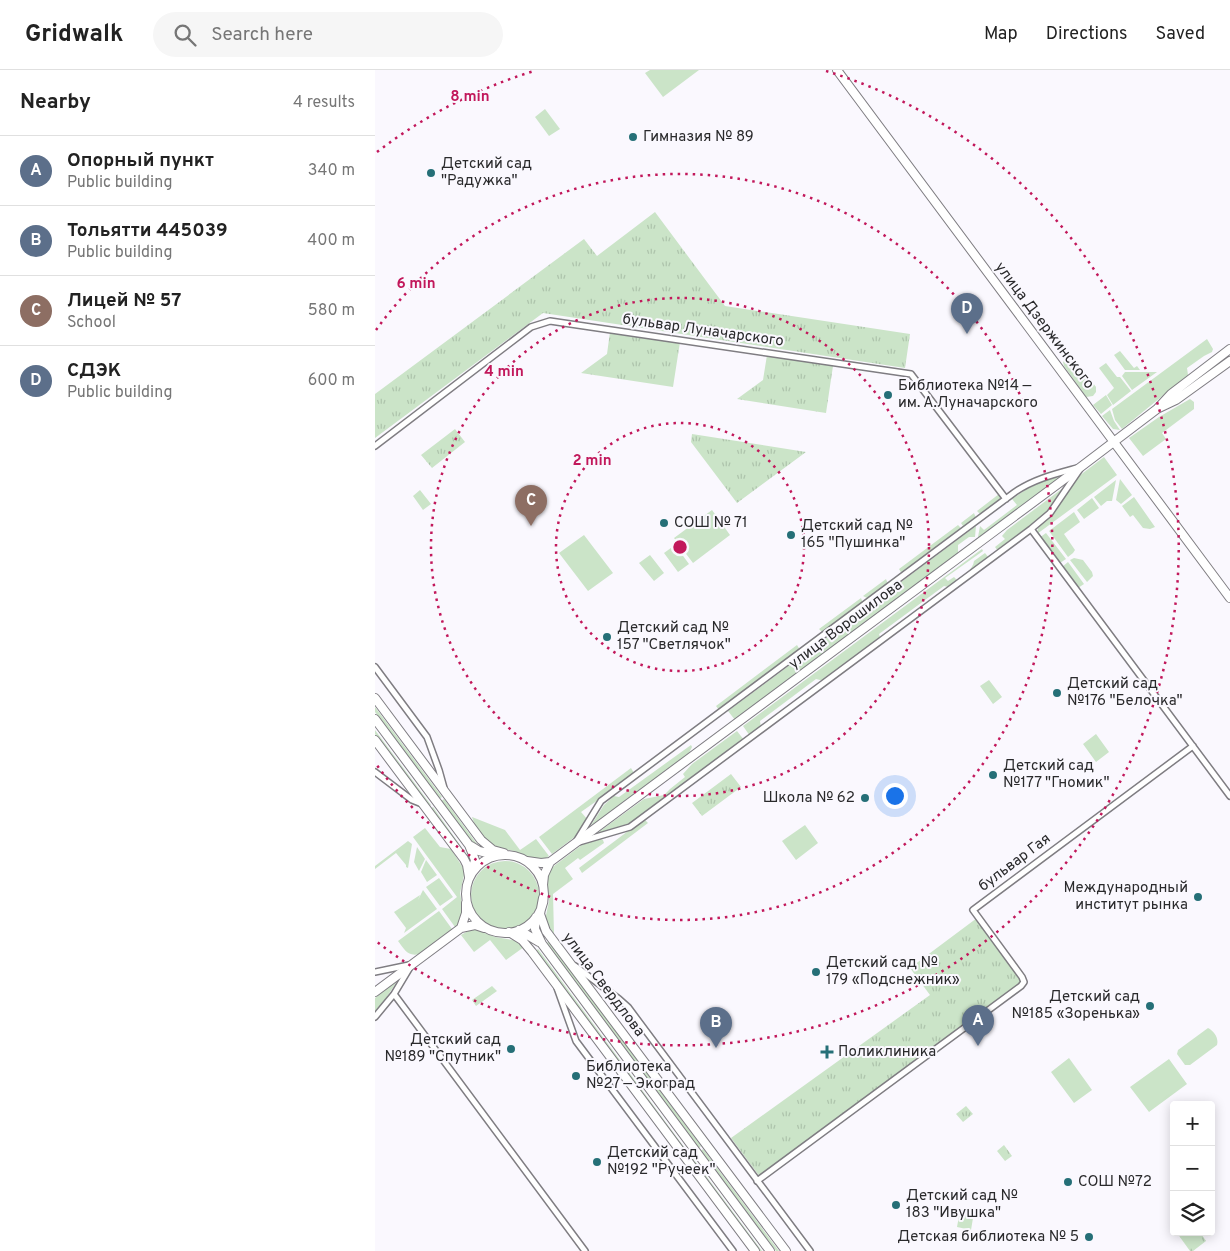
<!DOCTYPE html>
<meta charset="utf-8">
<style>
body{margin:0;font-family:Overpass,sans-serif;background:#f6f6f6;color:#222}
.controls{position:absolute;right:15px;bottom:15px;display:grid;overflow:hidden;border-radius:5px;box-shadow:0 2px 12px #0003}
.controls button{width:45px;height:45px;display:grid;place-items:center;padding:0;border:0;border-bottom:1px solid #e0e0e0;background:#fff;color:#222;font:25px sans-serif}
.you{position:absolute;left:519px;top:725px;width:18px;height:18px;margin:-12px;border:4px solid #fff;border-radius:50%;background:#1a73e8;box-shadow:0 0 0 8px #1a73e833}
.badge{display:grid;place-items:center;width:32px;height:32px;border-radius:50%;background:#2563eb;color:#fff;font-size:16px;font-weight:700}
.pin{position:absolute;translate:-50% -41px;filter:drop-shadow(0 1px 2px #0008)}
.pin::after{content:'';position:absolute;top:26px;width:18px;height:15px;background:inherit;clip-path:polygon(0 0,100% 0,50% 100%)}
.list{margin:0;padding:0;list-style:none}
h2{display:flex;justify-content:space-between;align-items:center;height:65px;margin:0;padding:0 20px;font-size:21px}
h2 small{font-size:16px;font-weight:400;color:#767676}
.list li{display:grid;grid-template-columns:32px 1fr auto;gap:15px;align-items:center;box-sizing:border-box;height:70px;padding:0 20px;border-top:1px solid #e0e0e0}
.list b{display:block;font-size:19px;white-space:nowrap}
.list p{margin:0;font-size:16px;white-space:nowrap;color:#767676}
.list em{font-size:16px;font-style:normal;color:#767676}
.icon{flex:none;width:28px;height:28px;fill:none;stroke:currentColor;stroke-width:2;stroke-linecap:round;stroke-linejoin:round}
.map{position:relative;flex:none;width:855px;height:1181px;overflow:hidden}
header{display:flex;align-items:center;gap:30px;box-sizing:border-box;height:70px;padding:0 25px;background:#fff;border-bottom:1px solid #e0e0e0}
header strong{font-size:24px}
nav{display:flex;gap:28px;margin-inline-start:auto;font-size:18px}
.search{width:350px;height:45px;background:#f6f6f6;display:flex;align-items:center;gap:12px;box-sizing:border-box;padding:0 18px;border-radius:28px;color:#767676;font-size:19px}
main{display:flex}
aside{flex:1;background:#fff}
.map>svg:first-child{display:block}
.grass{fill:#cbe4c8}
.park{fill:url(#park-tufts)}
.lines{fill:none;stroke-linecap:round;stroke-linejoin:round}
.street-casing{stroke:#7f7d82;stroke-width:8}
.secondary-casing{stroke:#7f7d82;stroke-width:10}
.street{stroke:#fff;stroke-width:5}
.secondary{stroke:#fff;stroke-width:8}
.ring{fill:none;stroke:#c2185b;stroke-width:2.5;stroke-dasharray:2.5 5}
.poi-dot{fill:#256f77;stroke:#faf8fe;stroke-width:2}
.labels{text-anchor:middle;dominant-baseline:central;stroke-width:4;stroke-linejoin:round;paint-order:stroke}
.poi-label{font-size:15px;fill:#2a2a2c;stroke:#faf8fe;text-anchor:start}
.street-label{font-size:15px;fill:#2a2a2c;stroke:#faf8fe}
.centre{fill:#c2185b;stroke:#faf8fe;stroke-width:2.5}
.ring-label{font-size:15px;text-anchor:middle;font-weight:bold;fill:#c2185b;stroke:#faf8fe;stroke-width:4;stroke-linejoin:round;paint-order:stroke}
</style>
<header>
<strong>Gridwalk</strong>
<div class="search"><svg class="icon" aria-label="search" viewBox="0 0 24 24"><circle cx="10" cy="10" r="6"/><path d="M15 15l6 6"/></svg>Search here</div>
<nav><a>Map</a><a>Directions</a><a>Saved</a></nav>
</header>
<main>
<aside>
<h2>Nearby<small>4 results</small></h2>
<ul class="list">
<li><span class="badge" style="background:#5c6f8a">A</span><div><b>Опорный пункт</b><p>Public building</p></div><em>340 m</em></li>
<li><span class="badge" style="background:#5c6f8a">B</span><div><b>Тольятти 445039</b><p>Public building</p></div><em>400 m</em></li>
<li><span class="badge" style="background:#8d6e63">C</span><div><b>Лицей № 57</b><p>School</p></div><em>580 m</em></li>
<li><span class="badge" style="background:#5c6f8a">D</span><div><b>СДЭК</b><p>Public building</p></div><em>600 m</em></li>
</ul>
</aside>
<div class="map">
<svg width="855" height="1181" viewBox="0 0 855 1181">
<defs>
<pattern id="park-tufts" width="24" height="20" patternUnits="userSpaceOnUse" patternTransform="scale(1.25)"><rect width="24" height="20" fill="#cbe4c8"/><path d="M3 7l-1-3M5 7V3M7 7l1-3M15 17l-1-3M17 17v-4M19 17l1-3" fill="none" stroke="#aec4ac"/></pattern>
</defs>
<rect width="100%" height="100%" fill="#faf8fe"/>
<!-- grass -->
<path class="grass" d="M275,0h49l-36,27 -18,-24z
M170,39l15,20 -11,7 -14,-19z
M832,269l6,10 -1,3 -8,4 -17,12 1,7 -66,54 -7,-9 -3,-11z
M745,281l14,17 3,-2 3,4h-15l-11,-15z
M693,288h4l4,3 20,26v5l-3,4 -7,1 -22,-31 -1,-4z
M731,293l11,14h3l11,14 -18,14 -6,-10 7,-7 -15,-20z
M750,302h32l-25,18 -10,-14z
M731,325l6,10 -11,9 -8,-9z
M815,329l4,3v7l-32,24 4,6 -23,17 -14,-18 30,-21z
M735,340l4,11 6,9 -7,-1 -11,-13z
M729,387l13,18 -80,59 1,-6 18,-17 23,-35z
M685,407l-81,61 -1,-1 2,-11 4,4 33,-25 -5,-6c16,-11 29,-19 48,-22z
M745,409l12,16 -11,9 -5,-4z
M741,410l-4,21h-5l-6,5 -7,-9z
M692,415l-16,23 -11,12 -42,31 -3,-4 10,-8 -3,-3 5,-6z
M45,420l11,14 -8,6 -10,-14z
M624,424l3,6 -20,14h-2l-3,-3z
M759,427l21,30 -5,2 -7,-1 -10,-13 -3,2 -8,-11z
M717,428l7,10 -15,11 -7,-9z
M337,440l18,25 -37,28 -19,-25z
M699,442l6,10 -16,12 11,16 -2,3 -5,4 -19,-26z
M599,443l2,5 -74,56 -3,-5 59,-44 3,3 2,-2 -2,-3z
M601,456l-1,11h-6l-11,8v8l-223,167 -7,-9z
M671,463l20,26 -6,4 -21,-25z
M209,465l29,38 -25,18 -29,-38z
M300,475l14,19 -11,8 -14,-19z
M607,479l1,2 -38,27 3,3 6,-4 3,3c6,-5 16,-10 17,-19l11,-8 4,5 -38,28 -3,1 -4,-1 -65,48 1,3 -1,2 -55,42 -8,-2 -56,42 1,7 -11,8 -7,-10z
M275,485l14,18 -10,8 -15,-18z
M699,488l9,2 9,12 1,4 -6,6 -17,-22z
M693,492l16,22 -6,4 -16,-21z
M511,509l2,5 -19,15 -6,-3z
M486,528l2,5 -40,30 -4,-4z
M422,575l3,5 -81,60 -3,-4z
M614,610l13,17 -9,7 -13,-18z
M0,637l67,90 -3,2 -64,-87z
M0,660l56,75 -2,2 -54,-73z
M362,661l7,9 -113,83 -35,11 48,-35 20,-4 6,-6 15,-12 -2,-3 9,-10z
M721,664l13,18 -13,10 -13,-18z
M316,675l1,2 -3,6 -99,74 14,-22 10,-9 5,1z
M256,698l3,5 -2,3 -51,36 7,8 -12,16 -24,18 -13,-17z
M69,729l33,45v2l-3,-1 -33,-44z
M58,737l32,45 1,2 -36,-45z
M97,747l33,13 15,20 16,-11 13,17 -6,4h-7l-22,-9 -20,-4 -17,-15z
M269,749l4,4 -66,50 -3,-5z
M430,755l13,18 -22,17 -14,-19z
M50,758l15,19 11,2 14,22 -5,22 4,23 -3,6 -6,5 -13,-18 15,-12 -44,-60z
M225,769l3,1 1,3 -24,17 -2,-2 -13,10 8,11 -20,15 1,40 -9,-14 4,-19 -2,-25 3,-7 33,-25z
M33,771l4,3 -4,24 -2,-1v-2l-10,-12 -21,16v-3z
M42,777l8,12 -6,12 -5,-9z
M51,790l11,15 -10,7 -6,-10z
M96 825a34 34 0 1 1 68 0a34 34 0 1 1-68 0Z
M64,808l14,19 -13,9 -14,-19z
M48,820l14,19 -33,24 2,-5 -12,-16 26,-17 -2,5z
M64,841l13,18 -33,25c-11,3 -15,-5 -21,-13z
M100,859l20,8 23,4 6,6 -18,13 -16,-20 -16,12 -13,-17 7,-4z
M174,871l152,205 -2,2 -152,-205z
M163,879l152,206 -2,1 -152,-205z
M23,910l-18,27 -5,4v-13z
M117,916l5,5 -21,15 -4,-6z
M833,958c6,3 11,10 9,17l-27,20h-5l-8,-11 1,-4z
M694,988l23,32 -18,13 -23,-31z
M794,989l18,25 -38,28 -19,-25z
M328,1079l76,102h-3l-75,-100z
M317,1087l70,94h-3l-69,-92z
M585,1140l14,2 -3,18 -14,-3z"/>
<!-- park -->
<path class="park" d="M280,142l70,94 185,28 -5,34 -362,-55 -168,125v-44l209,-155 13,17z
M235,262l70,10 -7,45 -92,-14 26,-19z
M392,285l66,11 -7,47 -89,-14 26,-19z
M80,359l10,13 -33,26 -11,-13z
M317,364l114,18 -69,51 -46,-61z
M356,704l10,13 -39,29 -10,-13z
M602,848l45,64 -262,195 -29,-39 199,-143 -20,-27z
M591,1036l7,8 -10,8 -7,-8z
M629,1075l8,11 -7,5 -8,-10z
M825,1162l6,9 -13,10h-3l-13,-18z"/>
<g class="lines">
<!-- street casing -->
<g class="street-casing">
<path id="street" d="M0,376l156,-119 19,-6 361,53 95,125
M656,459l199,267
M0,597l52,70 12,33 5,18
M0,702l37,28 10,4
M202,770l24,-39 414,-309c19,-13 40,-18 62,-24
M204,772l51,-15 401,-298 19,-16 30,-44
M200,896l44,33 9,8 182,244
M0,902l34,-7
M182,918l19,53 157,210
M19,924l191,257
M0,947l19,-23 15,-25
M382,1111l264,-195 3,-4 -2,-5 -49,-67 220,-164"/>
</g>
<!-- secondary casing -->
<g class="secondary-casing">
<path id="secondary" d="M462,0l393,528
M782,339l19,-9 54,-39
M0,628l106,142 12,10 11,3
M0,649l94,126 6,15 -3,11
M0,670l89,119 3,6 2,12
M96,776l8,5 16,4
M91 824a39 39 0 1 1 78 0a39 39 0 1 1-78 0Z
M152,791l14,2 9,-1
M168,815l1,-10 6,-13 532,-396 75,-57 14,-15 59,-45
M168,828l-3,16 6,17 240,320
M161,847l-1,12 7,15 228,307
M86,858l5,-15v-10
M144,860l20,12
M134,862l13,8 10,12 223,299
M0,922l86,-64 14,-3 9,3"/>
</g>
<!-- street -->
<use href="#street" class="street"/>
<!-- secondary -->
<use href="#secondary" class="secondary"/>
</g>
<!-- distance rings -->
<g class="ring">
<circle cx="305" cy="477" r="124"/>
<circle cx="305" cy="477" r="249"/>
<path d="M1 260A373 373 0 1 1 1 694"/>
<path d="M2 82A498 498 0 0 1 159 1M451 1A498 498 0 1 1 2 872"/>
</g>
<!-- markers -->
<g class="poi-dot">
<circle cx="258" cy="67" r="5"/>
<circle cx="56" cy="103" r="5"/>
<circle cx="513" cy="325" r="5"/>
<circle cx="289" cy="453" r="5"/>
<circle cx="416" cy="465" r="5"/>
<circle cx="232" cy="567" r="5"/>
<circle cx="682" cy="623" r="5"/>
<circle cx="618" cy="705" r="5"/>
<circle cx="490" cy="728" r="5"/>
<circle cx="823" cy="827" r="5"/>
<circle cx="441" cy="902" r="5"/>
<circle cx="775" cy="936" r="5"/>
<circle cx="136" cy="979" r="5"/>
<path d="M449.5 974.5h5v5h5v5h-5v5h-5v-5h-5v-5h5z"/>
<circle cx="201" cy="1006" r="5"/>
<circle cx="222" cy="1092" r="5"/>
<circle cx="693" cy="1112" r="5"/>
<circle cx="521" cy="1135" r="5"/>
<circle cx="714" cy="1167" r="5"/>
</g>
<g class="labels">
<!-- poi labels -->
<g class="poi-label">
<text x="268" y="67">Гимназия № 89</text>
<text x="66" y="94">Детский сад<tspan x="66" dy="17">"Радужка"</tspan></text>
<text x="523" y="316">Библиотека №14 —<tspan x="523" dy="17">им. А.Луначарского</tspan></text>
<text x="299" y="453">СОШ № 71</text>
<text x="426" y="456">Детский сад №<tspan x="426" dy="17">165 "Пушинка"</tspan></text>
<text x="242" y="558">Детский сад №<tspan x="242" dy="17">157 "Светлячок"</tspan></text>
<text x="692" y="614">Детский сад<tspan x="692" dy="17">№176 "Белочка"</tspan></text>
<text x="628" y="696">Детский сад<tspan x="628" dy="17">№177 "Гномик"</tspan></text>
<text x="480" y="728" text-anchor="end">Школа № 62</text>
<text x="813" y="818" text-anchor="end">Международный<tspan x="813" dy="17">институт рынка</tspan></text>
<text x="451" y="893">Детский сад №<tspan x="451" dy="17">179 «Подснежник»</tspan></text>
<text x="765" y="927" text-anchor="end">Детский сад<tspan x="765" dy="17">№185 «Зоренька»</tspan></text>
<text x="126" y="970" text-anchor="end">Детский сад<tspan x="126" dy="17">№189 "Спутник"</tspan></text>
<text x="463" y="982">Поликлиника</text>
<text x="211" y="997">Библиотека<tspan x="211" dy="17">№27 — Экоград</tspan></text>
<text x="232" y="1083">Детский сад<tspan x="232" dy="17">№192 "Ручеек"</tspan></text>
<text x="703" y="1112">СОШ №72</text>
<text x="531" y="1126">Детский сад №<tspan x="531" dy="17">183 "Ивушка"</tspan></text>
<text x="704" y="1167" text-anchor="end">Детская библиотека № 5</text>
</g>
<!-- street labels -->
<g class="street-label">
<text transform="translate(669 256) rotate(53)">улица Дзержинского</text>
<text transform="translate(328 261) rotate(8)">бульвар Луначарского</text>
<text transform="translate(471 555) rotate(-37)">улица Ворошилова</text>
<text transform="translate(640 793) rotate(-37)">бульвар Гая</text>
<text transform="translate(228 915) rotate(53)">улица Свердлова</text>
</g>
</g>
<circle cx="305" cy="477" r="8" class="centre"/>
<g class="ring-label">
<text x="95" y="31">8 min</text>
<text x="41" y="218">6 min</text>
<text x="129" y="306">4 min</text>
<text x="217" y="395">2 min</text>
</g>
</svg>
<div class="controls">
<button>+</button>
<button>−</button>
<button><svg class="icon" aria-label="layers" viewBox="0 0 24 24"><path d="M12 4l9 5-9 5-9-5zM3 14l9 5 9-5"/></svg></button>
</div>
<div class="you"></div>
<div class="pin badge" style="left:603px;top:976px;background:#5c6f8a">A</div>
<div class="pin badge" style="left:341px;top:978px;background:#5c6f8a">B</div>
<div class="pin badge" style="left:156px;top:456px;background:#8d6e63">C</div>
<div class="pin badge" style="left:592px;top:264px;background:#5c6f8a">D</div>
</div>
</main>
